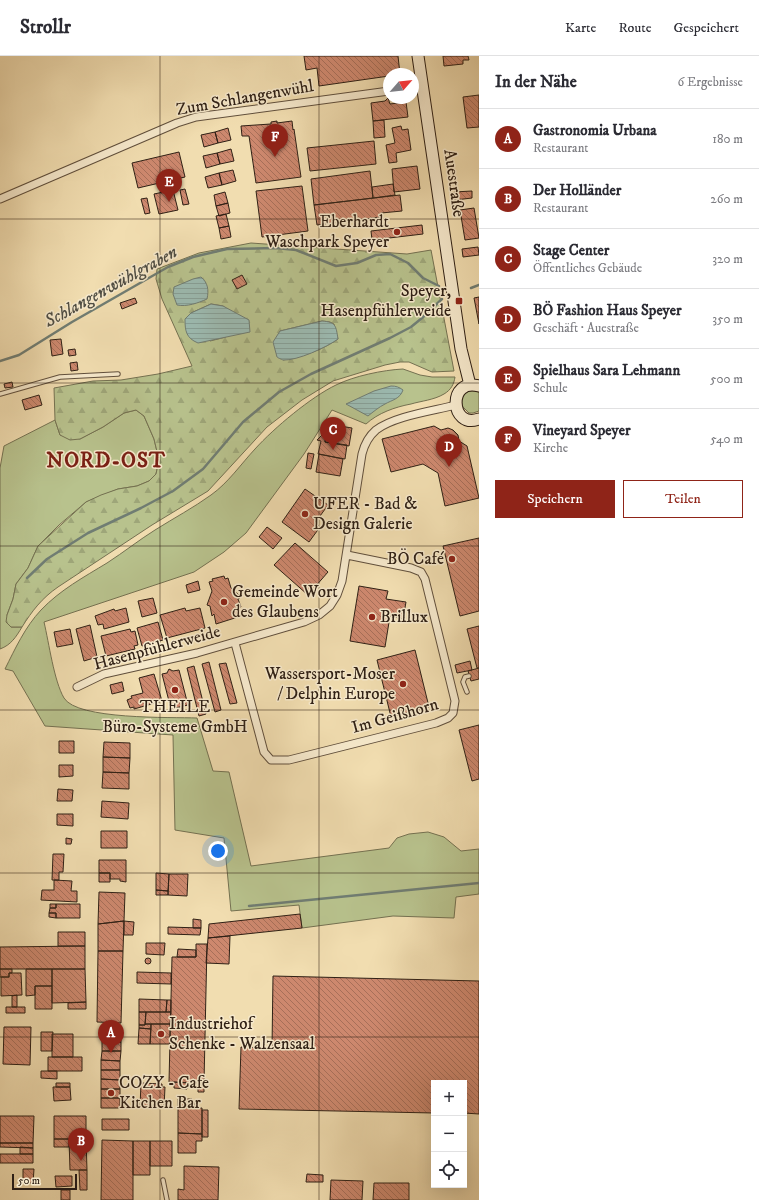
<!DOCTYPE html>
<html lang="de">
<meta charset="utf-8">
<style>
body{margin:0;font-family:"IM FELL DW Pica",serif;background:#f2f2f3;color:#2b2b33}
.controls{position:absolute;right:12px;bottom:12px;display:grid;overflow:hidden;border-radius:0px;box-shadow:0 4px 16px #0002}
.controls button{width:36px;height:36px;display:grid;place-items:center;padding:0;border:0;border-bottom:1px solid #e1e1e2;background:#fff;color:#2b2b33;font:20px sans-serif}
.compass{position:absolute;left:383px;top:12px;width:36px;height:36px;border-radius:50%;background:#fff;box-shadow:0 4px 16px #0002;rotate:62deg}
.scale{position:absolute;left:12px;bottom:10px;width:65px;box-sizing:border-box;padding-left:4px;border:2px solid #2f2015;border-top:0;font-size:11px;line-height:14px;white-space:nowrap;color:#2f2015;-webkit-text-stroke:3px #f6e9cc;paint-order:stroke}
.you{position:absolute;left:218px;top:795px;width:14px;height:14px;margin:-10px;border:3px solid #fff;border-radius:50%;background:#1a73e8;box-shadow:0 0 0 6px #1a73e833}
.badge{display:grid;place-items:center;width:26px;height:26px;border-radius:50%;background:#8f2418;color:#fff;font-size:13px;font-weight:700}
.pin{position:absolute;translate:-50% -33px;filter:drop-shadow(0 1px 2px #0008)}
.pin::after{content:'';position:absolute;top:21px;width:14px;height:12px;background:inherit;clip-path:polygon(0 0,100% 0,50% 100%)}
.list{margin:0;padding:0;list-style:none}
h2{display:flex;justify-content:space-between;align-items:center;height:52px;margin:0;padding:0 16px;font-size:17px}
h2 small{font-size:13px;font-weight:400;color:#7c7c81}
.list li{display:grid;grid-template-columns:26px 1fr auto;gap:12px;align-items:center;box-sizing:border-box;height:60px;padding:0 16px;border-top:1px solid #e1e1e2}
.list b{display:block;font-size:15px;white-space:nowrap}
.list p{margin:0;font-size:13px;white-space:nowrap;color:#7c7c81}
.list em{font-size:13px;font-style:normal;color:#7c7c81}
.actions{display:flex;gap:8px;padding:12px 16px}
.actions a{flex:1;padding:9px 0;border:1px solid #8f2418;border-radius:0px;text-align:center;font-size:14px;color:#8f2418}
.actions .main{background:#8f2418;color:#fff}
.icon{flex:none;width:22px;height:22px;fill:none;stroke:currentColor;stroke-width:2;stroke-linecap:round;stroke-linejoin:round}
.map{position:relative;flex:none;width:479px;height:1144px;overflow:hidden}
header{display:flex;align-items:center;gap:24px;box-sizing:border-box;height:56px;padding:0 20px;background:#fff;border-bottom:1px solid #e1e1e2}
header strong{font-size:19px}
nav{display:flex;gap:22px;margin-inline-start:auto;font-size:14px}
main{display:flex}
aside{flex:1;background:#fff}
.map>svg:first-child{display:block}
.grass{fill:#b8c28d;stroke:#747151}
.forest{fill:url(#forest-firs);stroke:#747151;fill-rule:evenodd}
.water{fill:url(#water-rules);stroke:#707d73}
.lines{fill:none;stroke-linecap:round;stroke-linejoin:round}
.stream{stroke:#707d73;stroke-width:2.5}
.building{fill:url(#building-back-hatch);stroke:#2f2015}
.lane-casing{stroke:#604f3c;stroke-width:5.5}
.street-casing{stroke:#604f3c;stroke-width:9}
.secondary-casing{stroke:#2f2015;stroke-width:13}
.lane{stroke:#f6e9cc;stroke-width:3.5}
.street{stroke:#f6e9cc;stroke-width:7}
.secondary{stroke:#f6e9cc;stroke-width:11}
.grid{fill:none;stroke:#2f2015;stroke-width:1;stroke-opacity:0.55}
.poi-dot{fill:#8f2418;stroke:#f6e9cc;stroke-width:1.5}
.labels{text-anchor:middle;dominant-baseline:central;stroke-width:3;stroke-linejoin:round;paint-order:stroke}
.street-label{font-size:17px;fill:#2f2015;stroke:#f6e9cc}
.poi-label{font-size:17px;fill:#2f2015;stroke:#f6e9cc;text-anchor:start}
.water-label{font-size:18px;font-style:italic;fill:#504e44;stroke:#f6e9cc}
.district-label{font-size:21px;font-weight:bold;letter-spacing:1px;fill:#7a1f14;stroke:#f6e9cc}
</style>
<header>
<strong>Strollr</strong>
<nav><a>Karte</a><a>Route</a><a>Gespeichert</a></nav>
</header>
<main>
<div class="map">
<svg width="479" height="1144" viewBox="0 0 479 1144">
<defs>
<pattern id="forest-firs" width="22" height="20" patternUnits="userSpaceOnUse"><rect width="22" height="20" fill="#b8c28d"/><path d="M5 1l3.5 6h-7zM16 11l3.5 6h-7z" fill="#9ea679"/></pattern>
<pattern id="water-rules" width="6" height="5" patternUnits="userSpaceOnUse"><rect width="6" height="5" fill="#9cbbb2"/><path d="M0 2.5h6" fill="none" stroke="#87a098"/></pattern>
<pattern id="building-back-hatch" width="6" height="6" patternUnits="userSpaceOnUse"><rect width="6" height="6" fill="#cd886e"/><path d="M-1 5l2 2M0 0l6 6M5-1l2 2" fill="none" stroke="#a76f59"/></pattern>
</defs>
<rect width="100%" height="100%" fill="#f1ddb0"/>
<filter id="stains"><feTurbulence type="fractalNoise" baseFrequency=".005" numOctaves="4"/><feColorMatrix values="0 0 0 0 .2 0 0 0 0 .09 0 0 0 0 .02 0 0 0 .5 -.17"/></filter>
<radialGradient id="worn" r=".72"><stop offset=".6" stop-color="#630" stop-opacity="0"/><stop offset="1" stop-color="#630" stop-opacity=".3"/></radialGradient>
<!-- grass -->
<path class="grass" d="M403,313l17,6 12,2h23c-1,7 -4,13 -11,17 -10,6 -23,7 -33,10 -16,3 -33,9 -45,20l-34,-14 -28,44 -58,79 -22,19 -30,20 -150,50c5,21 10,59 20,76 13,22 107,19 133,20l16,53 16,1 22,94 138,-18 8,-10 12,-4 19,-2 16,5 17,14 18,-2v45l-23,3 -2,21 -61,-2 -91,12 -3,-23 -68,6 -7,-73 -49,-8 -2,-95 -128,-9 -32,-55 -8,-2c10,-20 20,-42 36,-59 19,-20 43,-33 66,-47 17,-11 32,-23 48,-33 19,-12 38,-22 56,-35 17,-12 30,-31 44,-46 19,-21 56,-52 81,-64 18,-9 47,-15 67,-16z
M469,335h6l4,1v19l-6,2h-4l-6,-6c-3,-7 -1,-12 6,-16z
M136,354l8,6 10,23 5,21 -3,14 -7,7 -12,5 -19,3 -32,13 -27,23 -21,21 -10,22 -12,16 -3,15 -6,16 4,12h11c-6,10 -11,18 -22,22v-181l4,-22 51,-26 5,15 20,4 23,-12 21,-14z"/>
<!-- forest -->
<path class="forest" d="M251,187l156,11 24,-4 23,121 -22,1 -23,-10h-9l-15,3 -52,16 -31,19 -35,27 -59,64 -56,34 -94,62c-16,11 -26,24 -36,40h-11l-5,-5 1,-7 6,-16 3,-15 12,-16 10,-22 48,-44 15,-7 17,-6 19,-3 12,-5 7,-7 3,-14 -5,-21 -10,-23 -8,-6 -12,3 -21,14 -23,12 -10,1 -10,-5 -5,-15 -1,-32 39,-7 28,-1 37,-6 34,-8 -30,-67 -6,-20 1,-10 42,-16zM211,248l12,2 7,5 -4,26 -16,4 -19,-28zM322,265l8,1 4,2 4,15c-16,11 -36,18 -55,21l-3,-29z"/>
<!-- water -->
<path class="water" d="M201,221c7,6 8,13 6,22 -9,4 -20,8 -30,6l-4,-11 1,-7 19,-8z
M211,248l12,2 26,14 1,12 -52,11c-12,-5 -13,-12 -13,-24l6,-6z
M322,265c14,1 14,5 16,18 -11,8 -41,22 -55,21 0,0 -5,-2 -6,-3l-4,-15 7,-11z
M391,330c5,0 8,1 12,4 -3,9 -11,10 -18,14 -6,3 -12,8 -17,12l-22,-12 28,-13z"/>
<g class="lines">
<!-- stream -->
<path class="stream" d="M471,232l8,-3
M0,305l19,-6 53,-33 96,-55 25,-10 34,-8 49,-1 20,2 40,16 21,-3 19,-8 14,-1 18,9 15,15 16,8
M27,522l20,-19 41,-26 53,-25 32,-17 30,-22 40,-47 36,-30 32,-18 79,-36 21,-11 11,-9 20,-19
M249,850l230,-23"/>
</g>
<!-- building -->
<path class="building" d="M304,0h94l2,18h-11v2l-70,10 -2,-18 -11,2z
M443,0h25l1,4h-6v4l-19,2z
M479,39v32l-12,1 -4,-31z
M388,42l2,6 16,-2 2,15 -35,4 -2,-18 14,-2z
M384,64l1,17 -11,1 -1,-17z
M277,65v2l15,-2 1,9 1,-1 7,48 -45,6 -7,-47h-7l-1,-10 30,-2v-2z
M401,70l1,4 6,-1 3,21 -15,3 1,9 -8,1 -3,-18 9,-2 -3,-15z
M228,72l3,12 -13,3 -3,-11z
M215,76l3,11 -14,4 -3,-12z
M374,85l2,23 -66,7 -3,-23z
M231,93l3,12 -14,3 -3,-11z
M179,96l6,25 -47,11 -6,-25z
M217,97l3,11 -14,4 -3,-12z
M417,110l3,23 -26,3 -2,-23z
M233,114l3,11 -14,4 -3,-12z
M370,115l3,27 -59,7 -3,-26z
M219,117l3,12 -14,3 -3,-11z
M163,126l2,10 -4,1 -2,-10z
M393,128l2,11 -22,3 -1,-11z
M302,130l6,45 -46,6 -6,-46z
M185,133l4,15 -6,1 -3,-15z
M173,134l5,20 -19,4 -5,-20z
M472,135v7l-17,2 -1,-8z
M225,136l3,11 -12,3 -2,-11z
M400,139l2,16 -21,2v4l-64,8 -3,-20z
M147,142l3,15 -5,1 -4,-15z
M228,147l2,10 -11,3 -3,-10z
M474,152l5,30 -14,2 -5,-30z
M226,158l3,12 -10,2 -3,-12z
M422,169l1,9 -51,6 -1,-9z
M229,170l2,11 -10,2 -2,-11z
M478,191l1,8 -16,2 -1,-8z
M242,219l5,9 -10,5 -5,-9z
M479,241v27l-5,-26z
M135,242l2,5 -15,6 -2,-6z
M61,283l2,15 -11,2 -2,-16z
M75,293l1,6 -7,1 -1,-6z
M77,306l1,8 -7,1 -1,-8z
M12,326l1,5 -8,1 -1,-4z
M39,339l3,10 -17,5 -3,-10z
M328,368l24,4 -3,18 -24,-4z
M434,370l7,4 7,-2 5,2 5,5 1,6 8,5 12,52 -34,8 -7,-33 -15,-9 -32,8 -9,-33z
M323,378h3l-1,8 22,3 -2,14 -27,-5 3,-13 -4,-1z
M308,397l6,1 -3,15 -5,-1z
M319,398l24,5 -3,17 -24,-4z
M305,433l23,16 -13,18 5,4 -11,15 -27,-20z
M267,471l15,11 -9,11 -14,-12z
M479,482v73l-19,5 -17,-70z
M295,487l33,29 -20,23 -34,-30z
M224,520l1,3 3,-1 3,10 10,9 -3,2 3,8 -3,1 3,8 -25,8 -2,-10 -2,2 -2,-10 -3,-1 5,-14 -3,-9 4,-1 -1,-2z
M198,525l2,9 -12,3 -2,-8z
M359,530l29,5 -2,8 20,3 -3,17 -13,-3 -5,31 -35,-6z
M153,542l4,15 -15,4 -4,-16z
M126,552l3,14 -25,7 -1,-5 -5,1 -3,-9 19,-7 1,2z
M185,552l1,3 14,-3 5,20 -38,10 -7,-23z
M158,566l5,18 -21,6 -5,-18z
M90,569l7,32 -13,4 -8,-32z
M479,570v42h-2l-10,-39z
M70,573l3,15 -16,3 -3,-15z
M130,573l1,3 4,-1 3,14 -4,1 1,3 -29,7 -5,-20z
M415,594l14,57 -38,10 -14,-57z
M470,605l2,9 -15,3 -2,-8z
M209,606l12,48 -6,2 -13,-48z
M226,607l11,40 -7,1 -11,-40z
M194,610l12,48 -7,2 -12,-48z
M479,612v11l-8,2 -3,-10z
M169,613l4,2 6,-1 9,35 -17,4 -9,-35 5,-1z
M154,618l8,27 -28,8v-2l-4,1 -3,-8 5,-2 -1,-2 12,-3 -4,-15z
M122,626l2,9 -12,3 -2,-9z
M479,669v54l-7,2 -13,-51z
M59,685h15v12h-15z
M104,686l26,1v15l-27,-1z
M103,701l27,1 -1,15 -26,-1z
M59,709h14v11l-14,1z
M103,716l26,1v16l-27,-1z
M58,733l15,1 -1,11h-15z
M102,745l27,2 -1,16 -27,-2z
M57,758h16v12l-16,-1z
M101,775h26v17h-26z
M66,782l6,1 -1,5h-5z
M53,798h11l-1,18h-4v8h-7z
M99,804h27v22l-6,-1v-2h-10v-6h-11z
M99,817h11v9h-11z
M156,817l13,1 -1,17 -12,-1z
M169,818h19l-1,22 -19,-1z
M54,824l18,1 -1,10h6v11l-36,-2 1,-10h12z
M156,834l12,1v4h-12z
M99,836l26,1 -1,28 -26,3z
M50,848h6v4h-6z
M56,848h24v14h-24v-5h-7l1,-5h6z
M49,857h7v5l-7,-1z
M300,858l2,14 -94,10 1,-14z
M193,863l8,1v8h-8z
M124,865l10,1 -1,13h-9z
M124,865l-1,30h-25v-27z
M168,871l33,1 -1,7 -32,-1z
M58,876h27v14h-27z
M230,880l-1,28 -23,-1 2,-25z
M146,887h19l-1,12 -18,-1z
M196,888h11l-3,139 -35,-1 3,-125h24z
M85,890v23h-85v-22z
M178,893l18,1v7h-19z
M98,895h25l-2,72 -24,-1z
M145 905a3 3 0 1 1 6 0a3 3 0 1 1-6 0Z
M0,913h12v4h-3v4h-9z
M26,913h26v17h-17v9l-9,1z
M52,913h33l1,33 -34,1z
M137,916l34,1v11l-34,-1z
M9,917h12l1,22 -21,1v-19h8z
M273,920l206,5v133l-15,-1v-30h-30v30l-195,-4 2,-62 31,1z
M35,930h17v23h-17z
M17,939v12h-5v-11z
M139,943l28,1 -1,12h-27z
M167,944h4v12h-5z
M86,946v7h-18v-6z
M6,951h19v6h-19z
M139,956h7l-1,13h-6z
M146,956h25l-1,12h-25z
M145,968h6v5l-12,-1v-3h6z
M151,968h19v20h-20z
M4,971h27l-1,38 -27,-1z
M139,972l12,1 -1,15h-12z
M41,976h12l-1,19h-11z
M102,976h19v10h-19z
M52,978h21v23h-21z
M102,986h19v9h-19z
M102,995h19l-1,10 -19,-1z
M48,1001h34v14h-34z
M101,1004l19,1v9h-19z
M101,1014h19v10l-19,-1z
M41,1015h16v8l-16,-1z
M101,1023l19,1v9h-19z
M174,1026l13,1v6l-13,-1z
M56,1027h14v4h-14z
M141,1027l21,1v3h3l-1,20h-24z
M198,1027h6v9h-6z
M53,1031h17l1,13 -17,1z
M101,1033h19v9h-19z
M101,1042h19v10h-19z
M178,1043h14v4h3v5h7v26l-24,-1z
M202,1054h6v27h-6z
M0,1060h34l-1,27h-33z
M54,1060h32v23h-32z
M102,1063h27v11h-27z
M178,1077l24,1v7h-6v12h-18z
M54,1083h15v8h-15z
M69,1083h17l1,31h-17z
M102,1084l31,1v59h-32z
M133,1085h17v34h-17z
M150,1085h22v25h-22z
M0,1087h33v5l-33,-1z
M20,1091l13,1v6h-13z
M0,1098h33v9h-33z
M184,1110l35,1 -1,33h-40v-11l6,1z
M23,1113h11l-1,14h-10z
M79,1114h8v20h-7z
M307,1118l16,1v7h-17z
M55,1120h17v10l-16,1z
M331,1124l32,1 -1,19h-32z
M374,1127h35v17h-36z
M61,1134h9v10h-9z"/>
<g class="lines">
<!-- lane casing -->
<g class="lane-casing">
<path id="lane" d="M0,338l60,-17 58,-3
M467,636l-4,-10 2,-5 4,-1
M163,1124l4,20"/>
</g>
<!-- street casing -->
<g class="street-casing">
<path id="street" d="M413,31l10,-1
M0,143l177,-76 19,-6 193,-26
M235,587l29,109 7,8h18l147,-37 12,-5 5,-5 2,-12 -30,-122 -4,-7 -10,-4 -64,-13
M77,631l27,-13 93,-21 107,-31 15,-7 11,-9 7,-11 5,-14 20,-127c2,-8 7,-18 14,-24 18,-14 57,-19 80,-25"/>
</g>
<!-- secondary casing -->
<g class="secondary-casing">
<path id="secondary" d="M418,0l43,293 9,36
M479,330c-32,-9 -29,44 0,33"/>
</g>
<!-- lane -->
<use href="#lane" class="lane"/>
<!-- street -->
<use href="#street" class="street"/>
<!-- secondary -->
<use href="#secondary" class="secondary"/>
</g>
<!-- grid -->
<path class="grid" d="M160,0v1144M319,0v1144M0,163h479M0,327h479M0,490h479M0,654h479M0,817h479M0,981h479"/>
<!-- markers -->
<g class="poi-dot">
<circle cx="397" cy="176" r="4"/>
<rect x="455" y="241" width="8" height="8" rx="2"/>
<circle cx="305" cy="458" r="4"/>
<circle cx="452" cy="503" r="4"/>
<circle cx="224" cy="546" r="4"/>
<circle cx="372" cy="561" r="4"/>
<circle cx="403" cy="628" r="4"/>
<circle cx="175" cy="634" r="4"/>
<circle cx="161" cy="978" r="4"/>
<circle cx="111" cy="1037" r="4"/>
</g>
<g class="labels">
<!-- street labels -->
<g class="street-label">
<text transform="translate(245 42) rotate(-10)">Zum Schlangenwühl</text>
<text transform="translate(454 127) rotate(82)">Auestraße</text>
<text transform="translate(157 592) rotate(-15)">Hasenpfühlerweide</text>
<text transform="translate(395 660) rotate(-16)">Im Geißhorn</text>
</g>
<!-- poi labels -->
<g class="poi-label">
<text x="389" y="166" text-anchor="end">Eberhardt<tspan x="389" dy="20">Waschpark Speyer</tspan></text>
<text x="451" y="235" text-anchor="end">Speyer,<tspan x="451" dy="20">Hasenpfühlerweide</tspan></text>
<text x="313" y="448">UFER - Bad &amp;<tspan x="313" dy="20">Design Galerie</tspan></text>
<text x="444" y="503" text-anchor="end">BÖ Café</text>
<text x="232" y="536">Gemeinde Wort<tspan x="232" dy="20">des Glaubens</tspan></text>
<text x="380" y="561">Brillux</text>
<text x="395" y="618" text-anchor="end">Wassersport-Moser<tspan x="395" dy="20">/ Delphin Europe</tspan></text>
<text x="175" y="651" text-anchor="middle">THEILE<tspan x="175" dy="20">Büro-Systeme GmbH</tspan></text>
<text x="169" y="968">Industriehof<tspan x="169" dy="20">Schenke - Walzensaal</tspan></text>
<text x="119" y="1027">COZY - Cafe<tspan x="119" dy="20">Kitchen Bar</tspan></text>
</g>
<!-- water labels -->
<g class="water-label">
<text transform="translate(111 231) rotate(-29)">Schlangenwühlgraben</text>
</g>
<!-- district labels -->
<g class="district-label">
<text x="106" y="405">NORD-OST</text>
</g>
</g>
<rect width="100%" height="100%" filter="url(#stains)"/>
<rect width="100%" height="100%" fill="url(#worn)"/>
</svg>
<div class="controls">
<button>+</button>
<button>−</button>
<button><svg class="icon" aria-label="locate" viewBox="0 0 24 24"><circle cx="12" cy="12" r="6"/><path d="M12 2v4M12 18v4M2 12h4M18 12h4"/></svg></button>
</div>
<svg class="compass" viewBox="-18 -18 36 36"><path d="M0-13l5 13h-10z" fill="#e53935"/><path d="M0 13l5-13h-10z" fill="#7c7c81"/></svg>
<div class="scale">50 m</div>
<div class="you"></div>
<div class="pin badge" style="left:111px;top:997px">A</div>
<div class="pin badge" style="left:81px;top:1105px">B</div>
<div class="pin badge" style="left:333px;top:394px">C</div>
<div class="pin badge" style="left:449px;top:411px">D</div>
<div class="pin badge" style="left:169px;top:146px">E</div>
<div class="pin badge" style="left:275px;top:101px">F</div>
</div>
<aside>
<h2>In der Nähe<small>6 Ergebnisse</small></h2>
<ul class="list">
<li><span class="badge">A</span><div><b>Gastronomia Urbana</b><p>Restaurant</p></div><em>180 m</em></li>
<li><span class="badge">B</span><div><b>Der Holländer</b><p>Restaurant</p></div><em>260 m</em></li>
<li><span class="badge">C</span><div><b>Stage Center</b><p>Öffentliches Gebäude</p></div><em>320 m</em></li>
<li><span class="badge">D</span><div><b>BÖ Fashion Haus Speyer</b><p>Geschäft · Auestraße</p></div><em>350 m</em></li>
<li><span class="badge">E</span><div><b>Spielhaus Sara Lehmann</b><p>Schule</p></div><em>500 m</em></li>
<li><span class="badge">F</span><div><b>Vineyard Speyer</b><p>Kirche</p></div><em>540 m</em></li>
</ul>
<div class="actions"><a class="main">Speichern</a><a>Teilen</a></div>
</aside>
</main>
